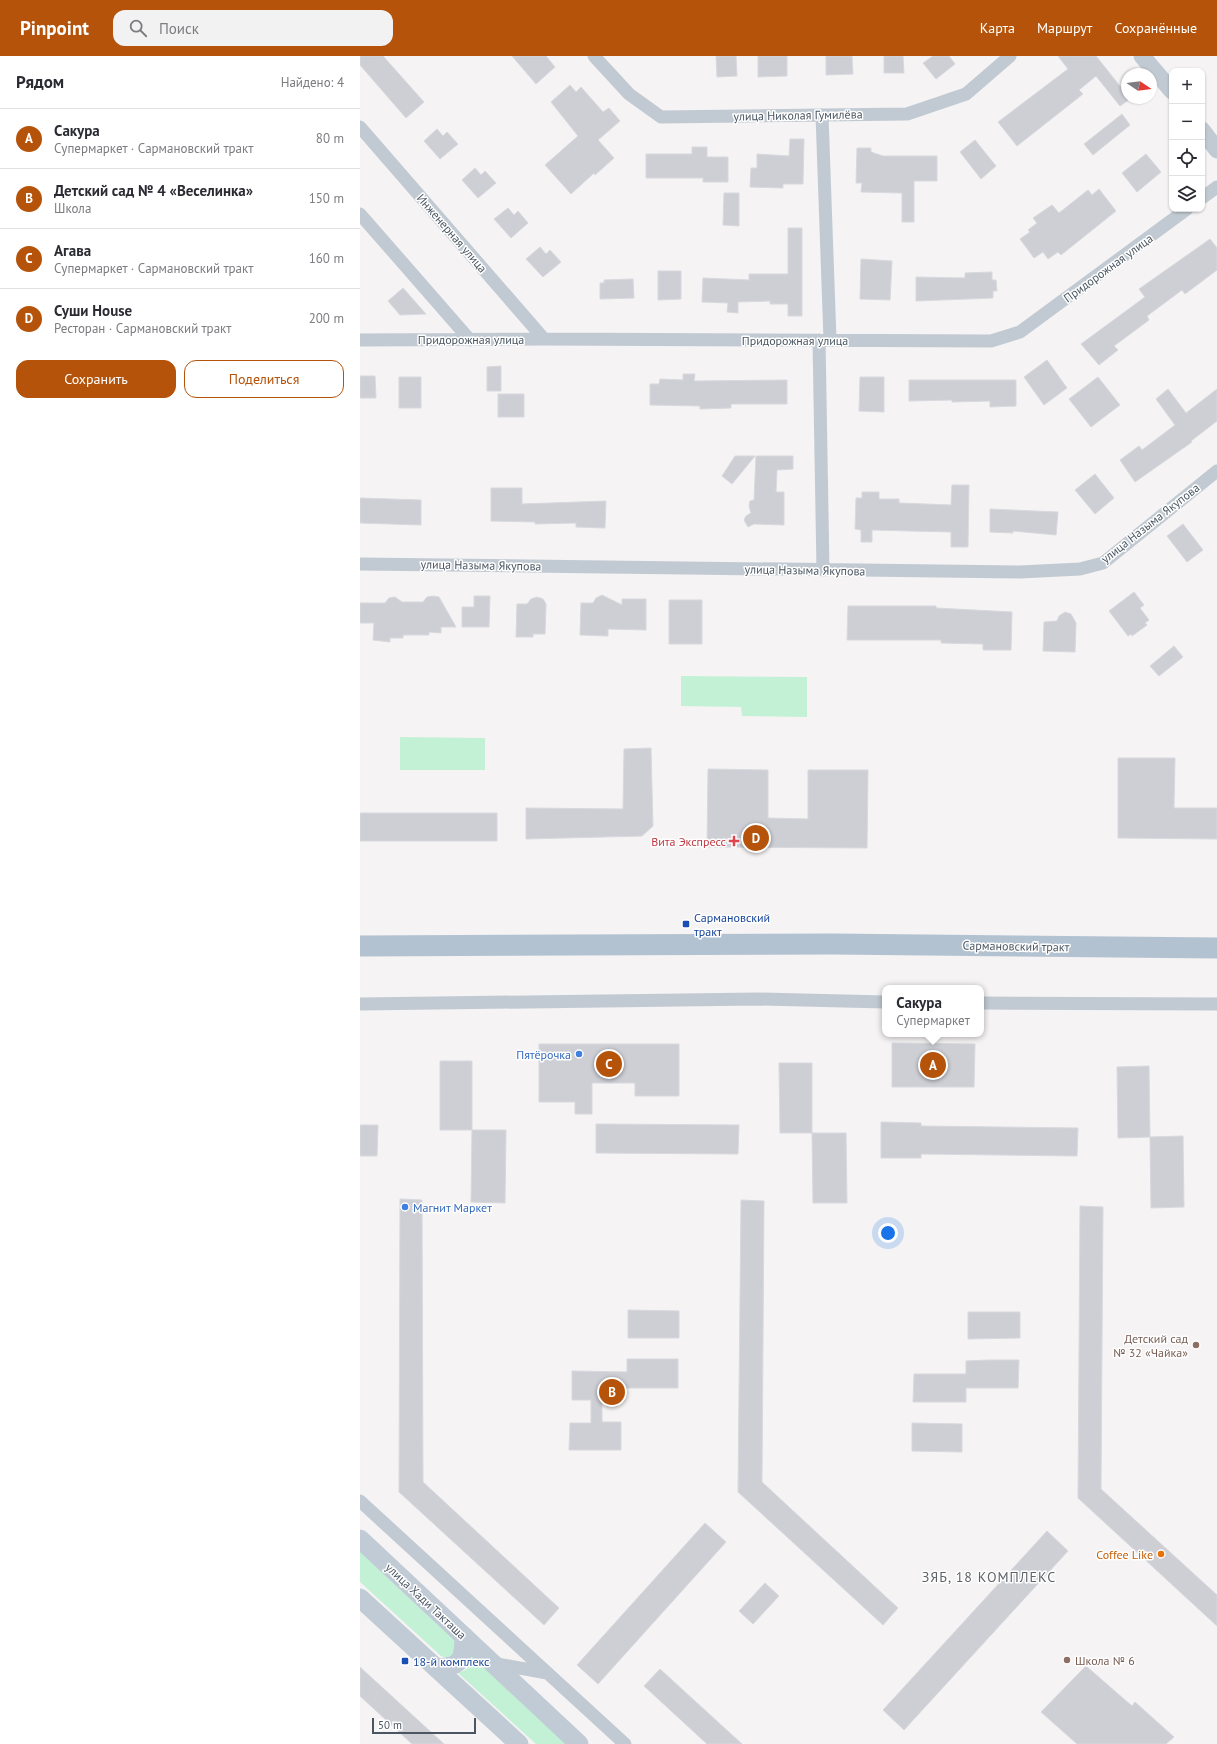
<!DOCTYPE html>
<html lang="ru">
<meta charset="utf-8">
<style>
body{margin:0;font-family:"PT Sans",sans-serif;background:#f2f2f3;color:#2b2b33}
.controls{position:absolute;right:12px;top:12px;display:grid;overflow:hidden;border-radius:8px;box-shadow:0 1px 3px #0004}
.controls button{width:36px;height:36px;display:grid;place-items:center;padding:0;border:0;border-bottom:1px solid #e1e1e2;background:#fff;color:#2b2b33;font:20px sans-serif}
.compass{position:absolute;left:761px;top:12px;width:36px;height:36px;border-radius:50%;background:#fff;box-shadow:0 1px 3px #0004;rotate:103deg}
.scale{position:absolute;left:12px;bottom:10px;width:104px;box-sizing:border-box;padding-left:4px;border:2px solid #4a5661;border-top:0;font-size:11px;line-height:14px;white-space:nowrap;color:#4a5661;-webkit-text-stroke:3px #fff;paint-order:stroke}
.you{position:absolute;left:528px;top:1177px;width:14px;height:14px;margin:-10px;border:3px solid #fff;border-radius:50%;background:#1a73e8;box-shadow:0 0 0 6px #1a73e833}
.badge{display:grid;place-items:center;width:26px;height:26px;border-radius:50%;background:#b45309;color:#fff;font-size:13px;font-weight:700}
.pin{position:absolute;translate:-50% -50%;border:2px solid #fff;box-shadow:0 1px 4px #0006}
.popup{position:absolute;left:522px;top:929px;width:102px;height:52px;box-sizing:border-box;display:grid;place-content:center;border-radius:8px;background:#fff;filter:drop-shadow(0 1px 3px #0005);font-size:13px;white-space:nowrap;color:#7c7c81}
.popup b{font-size:15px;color:#2b2b33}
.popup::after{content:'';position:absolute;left:50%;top:100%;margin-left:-8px;border:8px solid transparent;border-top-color:#fff}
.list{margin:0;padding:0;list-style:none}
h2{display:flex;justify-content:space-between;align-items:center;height:52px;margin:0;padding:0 16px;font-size:17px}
h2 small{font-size:13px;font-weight:400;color:#7c7c81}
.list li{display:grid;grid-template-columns:26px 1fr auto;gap:12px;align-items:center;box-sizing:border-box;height:60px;padding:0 16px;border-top:1px solid #e1e1e2}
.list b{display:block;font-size:15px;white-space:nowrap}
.list p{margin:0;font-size:13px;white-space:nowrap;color:#7c7c81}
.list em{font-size:13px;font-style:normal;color:#7c7c81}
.actions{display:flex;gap:8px;padding:12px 16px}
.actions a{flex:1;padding:9px 0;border:1px solid #b45309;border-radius:12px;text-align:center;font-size:14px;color:#b45309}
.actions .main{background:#b45309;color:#fff}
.icon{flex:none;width:22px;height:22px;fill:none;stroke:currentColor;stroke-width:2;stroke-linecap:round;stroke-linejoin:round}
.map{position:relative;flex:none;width:857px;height:1688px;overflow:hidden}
header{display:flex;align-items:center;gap:24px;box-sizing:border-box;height:56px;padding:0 20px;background:#b45309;color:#fff}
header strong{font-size:19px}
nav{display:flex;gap:22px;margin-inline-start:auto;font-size:14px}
.search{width:280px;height:36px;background:#f2f2f3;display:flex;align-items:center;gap:10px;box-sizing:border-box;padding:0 14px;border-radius:12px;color:#7c7c81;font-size:15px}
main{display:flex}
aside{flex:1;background:#fff}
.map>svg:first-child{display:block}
.green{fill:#c3f1d5}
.building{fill:#cdcfd5;stroke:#d7d9de}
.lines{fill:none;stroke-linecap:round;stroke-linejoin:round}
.minor{stroke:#c1cad2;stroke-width:13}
.tertiary{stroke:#c1cad2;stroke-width:17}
.secondary{stroke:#c1cbd6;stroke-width:19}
.primary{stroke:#b3c2d1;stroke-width:21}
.health-dot{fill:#e0444e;stroke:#fff;stroke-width:1.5}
.transit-dot{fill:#1a4fb4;stroke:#fff;stroke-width:1.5}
.shop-dot{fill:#3f7fe0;stroke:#fff;stroke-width:1.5}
.education-dot{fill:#8d6e63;stroke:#fff;stroke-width:1.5}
.food-dot{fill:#e8710a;stroke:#fff;stroke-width:1.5}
.labels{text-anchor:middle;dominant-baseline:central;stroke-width:3;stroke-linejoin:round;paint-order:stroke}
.street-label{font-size:12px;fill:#4a5661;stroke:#fff}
.health-label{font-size:12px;fill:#be3a42;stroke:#fff;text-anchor:end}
.transit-label{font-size:12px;fill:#164399;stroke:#fff;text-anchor:start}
.shop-label{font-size:12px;fill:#366cbe;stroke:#fff;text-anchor:end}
.education-label{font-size:12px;fill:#785e54;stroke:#fff;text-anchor:end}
.food-label{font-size:12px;fill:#c56008;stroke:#fff;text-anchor:end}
.quarter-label{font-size:14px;letter-spacing:1px;fill:#5f6368;stroke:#fff}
</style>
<header>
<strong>Pinpoint</strong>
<div class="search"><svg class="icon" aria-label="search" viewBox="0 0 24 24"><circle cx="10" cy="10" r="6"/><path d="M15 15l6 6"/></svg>Поиск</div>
<nav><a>Карта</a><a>Маршрут</a><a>Сохранённые</a></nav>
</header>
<main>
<aside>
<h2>Рядом<small>Найдено: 4</small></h2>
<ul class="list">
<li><span class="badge">A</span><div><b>Сакура</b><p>Супермаркет · Сармановский тракт</p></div><em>80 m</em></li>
<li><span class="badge">B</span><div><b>Детский сад № 4 «Веселинка»</b><p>Школа</p></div><em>150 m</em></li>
<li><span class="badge">C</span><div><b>Агава</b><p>Супермаркет · Сармановский тракт</p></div><em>160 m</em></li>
<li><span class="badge">D</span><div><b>Суши House</b><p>Ресторан · Сармановский тракт</p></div><em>200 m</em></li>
</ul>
<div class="actions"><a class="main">Сохранить</a><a>Поделиться</a></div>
</aside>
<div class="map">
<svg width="857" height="1688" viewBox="0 0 857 1688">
<rect width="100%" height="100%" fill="#f5f3f3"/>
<!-- green -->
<path class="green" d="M321,620l126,1v40l-65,-1 -1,-9 -60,-1z
M40,681l85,1v32h-85z
M0,1495l97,90 -1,12 -9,5 -6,-2 -81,-74z
M112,1600l96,88h-32l-79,-72c10,0 14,-6 15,-16z"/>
<!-- building -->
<path class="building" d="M0,0h23l41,46 -18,16 -46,-53z
M152,0h34l9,11 -19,17z
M356,0h20l1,20 -20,1z
M398,0h29v20l-29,1z
M466,0h26l1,18 -27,1z
M524,0h19l1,17h-20z
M573,0h16l6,8 -19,15 -13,-16z
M698,0h38l31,39v3l3,1 -10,7 -24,-30 -17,14 4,4 -66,52 -19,-24 70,-53z
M210,29l6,7 5,-5 22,25 6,-4 11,13 -22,19 16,18 -19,17 -1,-2 -23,21 -26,-29 33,-29 -27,-34z
M762,58l8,11 -37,30 -9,-11z
M77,73l6,7 4,-4 11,12 -18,15 -16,-18z
M430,83h14l-1,45h-20v4l-33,-1 1,-19h6v-14l32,2z
M615,84l21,26 -15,13 -21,-27z
M332,91h15v10h21v25h-25v-4h-57v-24h46z
M497,92h14v4l12,4h54v25h-23v41h-12v-29l-41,-1 1,-9h-6z
M786,98l15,18 -24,20 -15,-19z
M115,112l6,7 4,-4 11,12 -18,15 -16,-18z
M739,133l17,22 -55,44 -3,-3 -10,7 -5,-7 -9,6 -14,-19 10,-7 -2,-2 9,-7 -4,-5 19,-13 7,8 29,-23 4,5z
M364,137h15v33l-16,-1z
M148,152l6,7 4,-4 10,12 -17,15 -17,-19z
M428,172h14v88h-14v-12h-18v-3l-32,1v11l-11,-1 1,-9 -26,-1 1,-24 46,2v-6h39z
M850,183l7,9v22l-32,24 -3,-4 -35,26 2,4 -35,26 4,4 -19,15 -18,-21 64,-47 -6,-8z
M180,191l6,7 4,-4 11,12 -18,15 -17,-18z
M501,203l31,2 -2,39 -30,-1z
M298,215h23v28l-23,1z
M632,216v8h4l1,11h-4v7l-77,3v-24l49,1v-5z
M273,223l1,19 -34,1v-16h4v-3z
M43,232l23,26 -26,1 -12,-14z
M687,304l20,28 -23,17 -20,-28z
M141,310v25h-14v-24z
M323,318h12l-1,7 93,-1v24h-56v4l-31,1v-3l-50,-1v-21h9l1,-5 23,1z
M0,320h15l1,22h-16z
M39,321h22v31h-22z
M500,321h24v35l-25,-1z
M738,321l22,28 -29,22 -22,-28z
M549,324h107v26l-26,1v-6l-38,1v-2l-43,1z
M808,333l18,24 31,-24v32l-26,20 1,1 -57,40 -15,-22 19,-14 3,4 33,-25 -19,-26z
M138,338h26v23h-26z
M375,400h20l-23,28 -10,-8z
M396,400h37v13l-16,1 -1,22h8v33l-30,-1 -6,3 -4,-7 2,-4 5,-3 -2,-7 1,-5 4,-1z
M735,418l19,24 -19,16 -20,-24z
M592,429h17l-1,62h-17v-15l-79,-2v12h-11v-12l-6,-1 1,-31h6v-6h17v7h20v4l52,2z
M131,432h31v16l84,-3 -1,27 -29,-1v-4l-41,1v-2l-44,-1z
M0,442l61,2v25l-61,-2z
M630,453l68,3 -2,23 -43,-4v2l-23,-1z
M823,468l20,26 -16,12 -20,-26z
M774,536l10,13 -4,3 9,12 -4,3 2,2 -15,11 -1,-2 -3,2 -19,-25z
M242,539l20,10v-6h24v31l-38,-1v7l-28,-1 1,-32h12l3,-5z
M73,540l6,1 17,30h-15v6l-12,-1v3h-26v3h-13v4l-17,-2 1,-17h-14v-20h25l4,-5 6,-1 7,5h21l4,-5z
M114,540h16l-1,31h-27v-20h12z
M177,541l6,2 3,5 -1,30h-12v3h-17l1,-33h10l4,-5z
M309,544h33v44h-33z
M488,550h88v2l76,4 -1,38h-28v-6l-42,-1v-3h-94z
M705,556l6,2 5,9 -1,29 -32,-1 1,-29 13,-1 2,-5z
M814,590l9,11 -24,19 -9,-10z
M291,692l2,78 -11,10 -116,3v-31l97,1 1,-60z
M758,702h57l-1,50h43v31l-99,-1z
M348,713l60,1v48l40,1v-49h60l-1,78 -160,-1z
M0,757h137v28h-137z
M532,987l83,1 -1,43h-82z
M179,988h140v52h-44v-13h-43v31h-17v-12h-36z
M80,1005h32v69h-32z
M419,1007h33v70h-32z
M789,1010l1,71 -32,1 -1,-71z
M521,1066l40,1v3l157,2 -1,28 -156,-2v4h-40z
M236,1068l143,1 -1,29 -142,-1z
M0,1069h18l-1,31h-17z
M112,1074h34l-1,73 -34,-1z
M452,1077h34l1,70h-34z
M823,1080l1,71 -33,1 -1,-71z
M40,1143l22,1 1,282 136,126 -15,17 -145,-133z
M381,1144l23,1 -2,281 136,126 -15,17 -145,-133z
M720,1150l23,1 -2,282 116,106v31l-139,-128z
M268,1254l51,1v27h-51z
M608,1256h52v26l-52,1z
M267,1303h51v29h-54v13h-22v21h19v28h-52l1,-27h21v-23h-19v-29l55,1z
M629,1304h30l-1,28h-52v14h-53l1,-28h52v-13z
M552,1367l50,1v28l-50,-1z
M345,1467l21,19 -128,142 -21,-19z
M687,1475l21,20 -164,179 -21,-20z
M405,1527l14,13 -26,28 -14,-13z
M726,1610l46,40 3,-4 39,35 -8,7h-89l-36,-32z
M0,1611l84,77h-32l-52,-48z
M300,1613l82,75h-35l-63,-58z"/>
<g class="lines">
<!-- minor -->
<path class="minor" d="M234,0l35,38 32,23 246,-3 59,-20 44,-38
M462,59l8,225
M0,71l184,212
M842,142l15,-11
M0,158l110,126
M0,284l184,-1 447,2 29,-9 167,-123
M459,284l4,230
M0,508l660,8 60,-3 23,-6 114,-92
M621,947l236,1
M0,948l398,-5 127,3
M0,1445l265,243
M132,1607l55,10"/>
<!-- tertiary -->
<path class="tertiary" d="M782,0l30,35
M842,74l15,20"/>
<!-- secondary -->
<path class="secondary" d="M0,1483l219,205
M0,1542l159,146
M76,1612c25,-1 28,-8 28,-32"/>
<!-- primary -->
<path class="primary" d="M0,890l473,-2 384,4"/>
</g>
<!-- markers -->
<path class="health-dot" d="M372 779h4v4h4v4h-4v4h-4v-4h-4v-4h4z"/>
<g class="transit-dot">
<rect x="322" y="864" width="8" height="8" rx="2"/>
<rect x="41" y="1601" width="8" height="8" rx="2"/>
</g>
<g class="shop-dot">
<circle cx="219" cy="998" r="4"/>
<circle cx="45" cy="1151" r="4"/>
</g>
<g class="education-dot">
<circle cx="836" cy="1289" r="4"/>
<circle cx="707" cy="1604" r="4"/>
</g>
<circle class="food-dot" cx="801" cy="1498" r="4"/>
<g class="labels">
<!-- street labels -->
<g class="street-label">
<text transform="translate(438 59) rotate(-1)">улица Николая Гумилёва</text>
<text transform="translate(92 177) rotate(49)">Инженерная улица</text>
<text transform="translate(748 212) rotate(-36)">Придорожная улица</text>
<text x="111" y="283">Придорожная улица</text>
<text x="435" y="284">Придорожная улица</text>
<text transform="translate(790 467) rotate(-38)">улица Назыма Якупова</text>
<text transform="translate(121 509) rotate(1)">улица Назыма Якупова</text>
<text transform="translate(445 514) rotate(1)">улица Назыма Якупова</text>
<text transform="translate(656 890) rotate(1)">Сармановский тракт</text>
<text transform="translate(66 1545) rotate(43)">улица Хади Такташа</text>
</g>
<!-- health labels -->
<g class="health-label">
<text x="366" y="785">Вита Экспресс</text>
</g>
<!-- transit labels -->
<g class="transit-label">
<text x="334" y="861">Сармановский<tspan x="334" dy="14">тракт</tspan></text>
<text x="53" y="1605">18-й комплекс</text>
</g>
<!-- shop labels -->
<g class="shop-label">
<text x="211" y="998">Пятёрочка</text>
<text x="53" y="1151" text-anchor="start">Магнит Маркет</text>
</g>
<!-- education labels -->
<g class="education-label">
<text x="828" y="1282">Детский сад<tspan x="828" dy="14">№ 32 «Чайка»</tspan></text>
<text x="715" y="1604" text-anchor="start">Школа № 6</text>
</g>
<!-- food labels -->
<g class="food-label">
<text x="793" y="1498">Coffee Like</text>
</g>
<!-- quarter labels -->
<g class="quarter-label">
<text x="629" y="1521">ЗЯБ, 18 КОМПЛЕКС</text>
</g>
</g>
</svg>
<div class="controls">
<button>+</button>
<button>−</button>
<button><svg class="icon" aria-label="locate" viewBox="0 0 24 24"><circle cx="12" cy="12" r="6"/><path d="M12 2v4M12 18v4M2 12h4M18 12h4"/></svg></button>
<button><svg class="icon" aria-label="layers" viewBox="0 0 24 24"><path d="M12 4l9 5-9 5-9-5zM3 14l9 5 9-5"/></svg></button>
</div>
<svg class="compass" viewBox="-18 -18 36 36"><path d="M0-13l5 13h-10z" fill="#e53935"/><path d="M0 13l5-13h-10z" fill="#7c7c81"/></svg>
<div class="scale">50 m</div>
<div class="you"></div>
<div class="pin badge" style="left:573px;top:1009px">A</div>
<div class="popup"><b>Сакура</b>Супермаркет</div>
<div class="pin badge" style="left:252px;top:1336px">B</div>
<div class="pin badge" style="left:249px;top:1008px">C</div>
<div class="pin badge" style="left:396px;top:782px">D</div>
</div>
</main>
